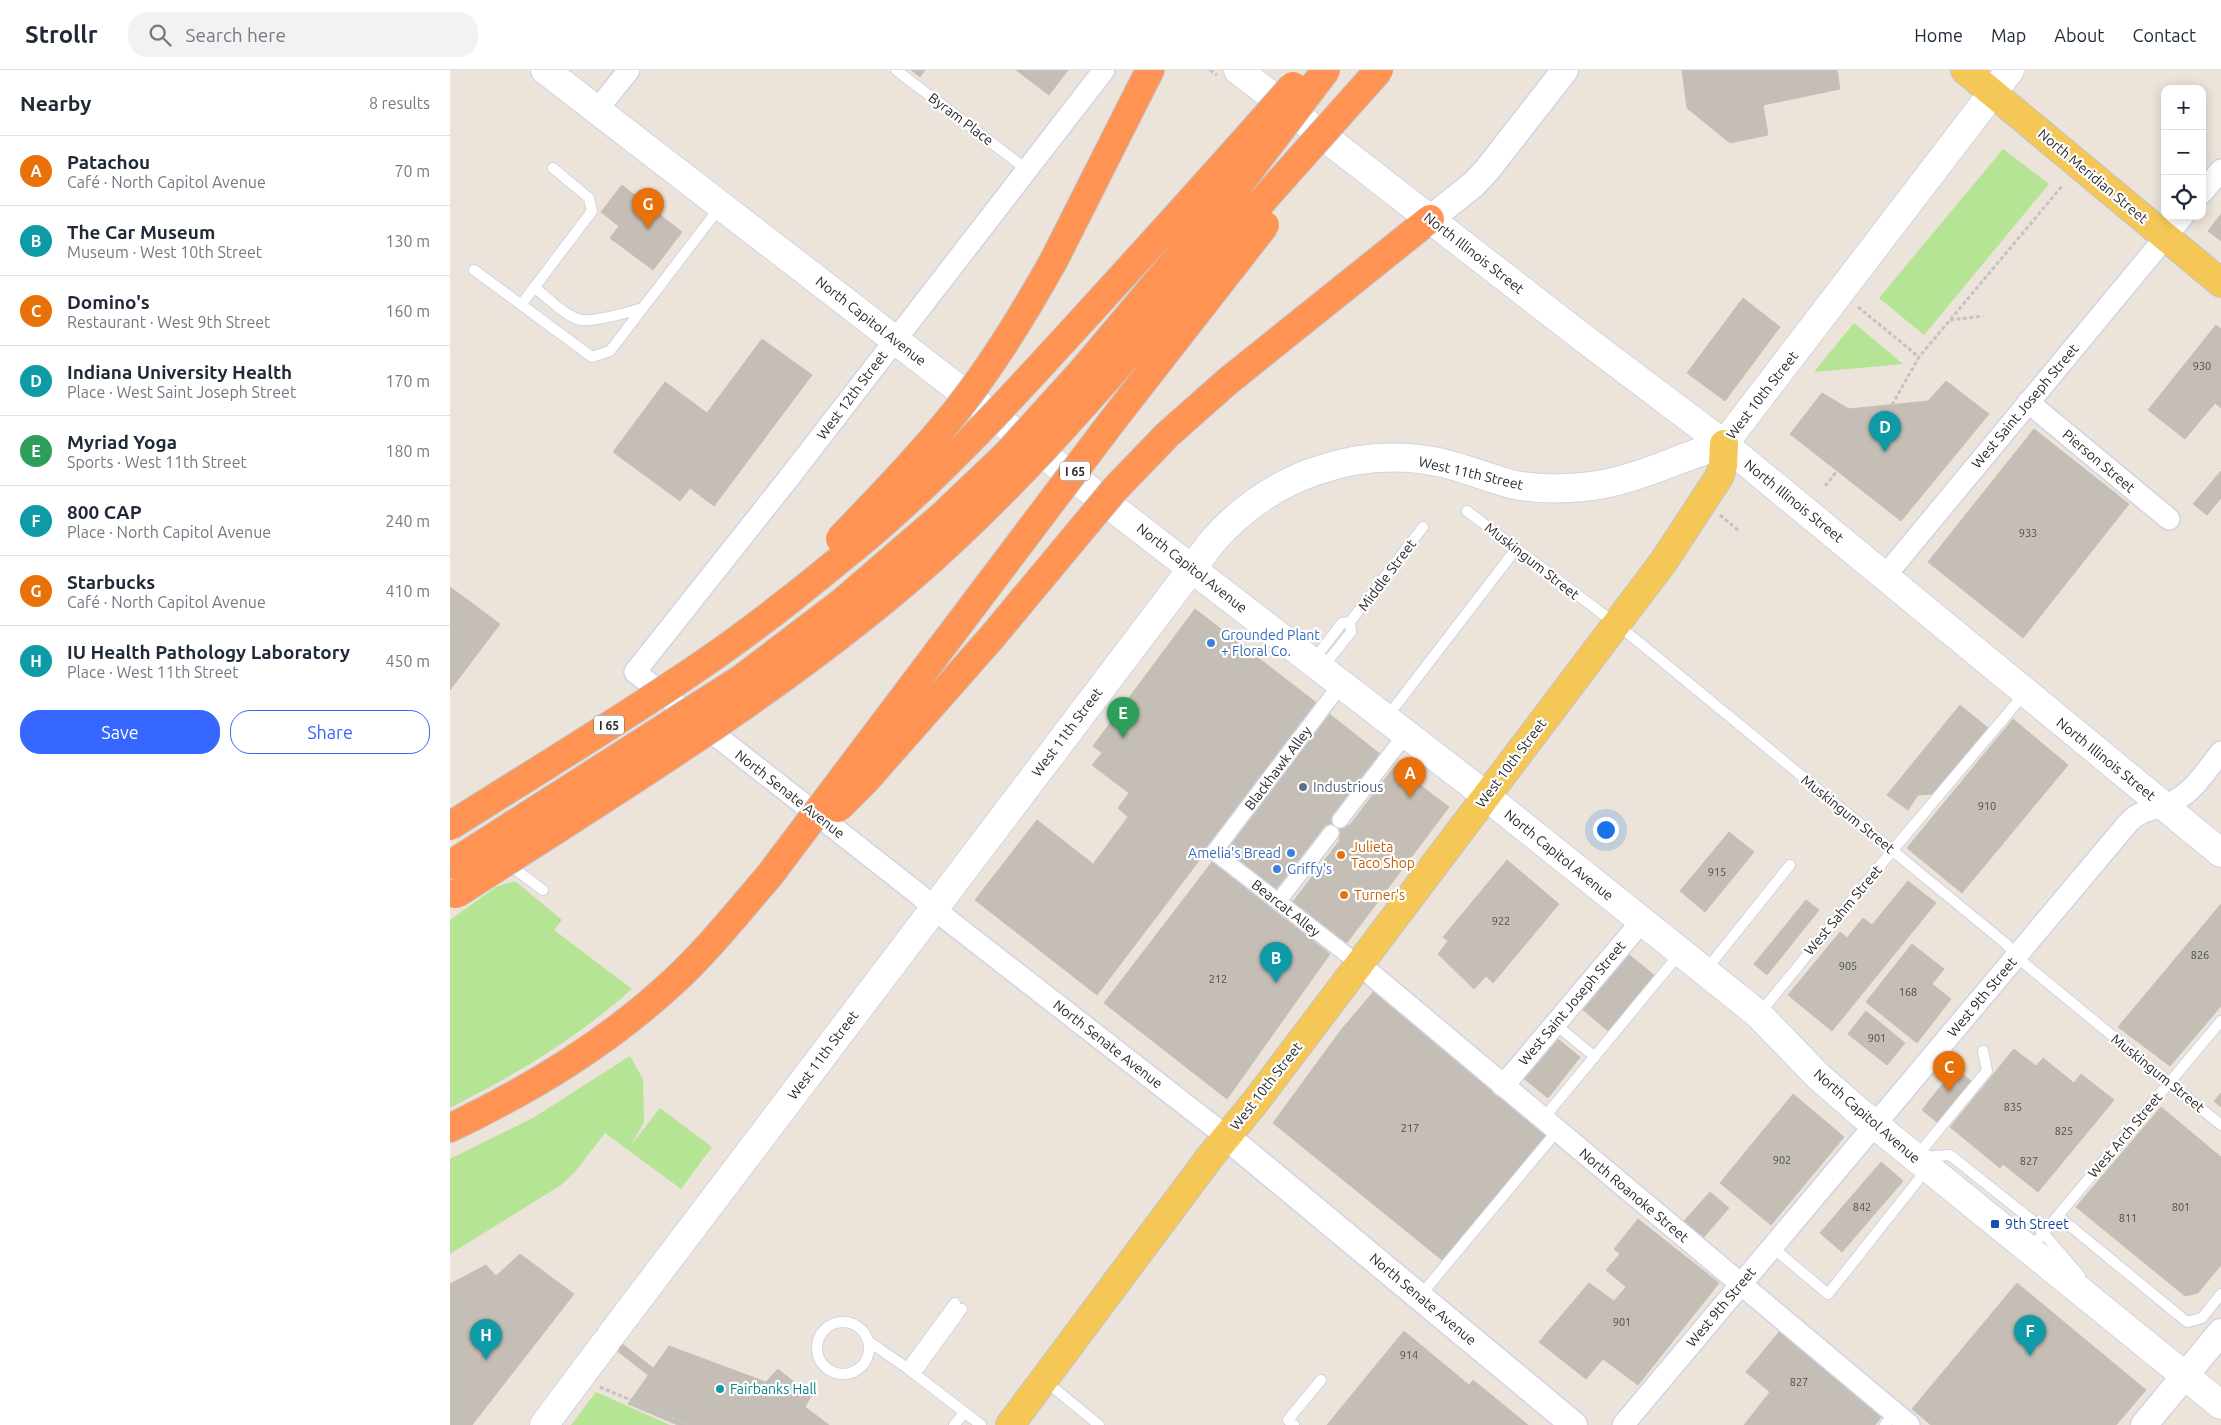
<!DOCTYPE html>
<meta charset="utf-8">
<style>
body{margin:0;font-family:Ubuntu,sans-serif;background:#f2f2f3;color:#1f2937}
.controls{position:absolute;right:15px;top:15px;display:grid;overflow:hidden;border-radius:10px;box-shadow:0 2px 12px #0003}
.controls button{width:45px;height:45px;display:grid;place-items:center;padding:0;border:0;border-bottom:1px solid #e0e1e3;background:#fff;color:#1f2937;font:25px sans-serif}
.you{position:absolute;left:1155px;top:759px;width:18px;height:18px;margin:-12px;border:4px solid #fff;border-radius:50%;background:#1a73e8;box-shadow:0 0 0 8px #1a73e833}
.badge{display:grid;place-items:center;width:32px;height:32px;border-radius:50%;background:#3566ff;color:#fff;font-size:16px;font-weight:700}
.pin{position:absolute;translate:-50% -41px;filter:drop-shadow(0 1px 2px #0008)}
.pin::after{content:'';position:absolute;top:26px;width:18px;height:15px;background:inherit;clip-path:polygon(0 0,100% 0,50% 100%)}
.list{margin:0;padding:0;list-style:none}
h2{display:flex;justify-content:space-between;align-items:center;height:65px;margin:0;padding:0 20px;font-size:21px}
h2 small{font-size:16px;font-weight:400;color:#747a83}
.list li{display:grid;grid-template-columns:32px 1fr auto;gap:15px;align-items:center;box-sizing:border-box;height:70px;padding:0 20px;border-top:1px solid #e0e1e3}
.list b{display:block;font-size:19px;white-space:nowrap}
.list p{margin:0;font-size:16px;white-space:nowrap;color:#747a83}
.list em{font-size:16px;font-style:normal;color:#747a83}
.actions{display:flex;gap:10px;padding:15px 20px}
.actions a{flex:1;padding:11px 0;border:1px solid #3566ff;border-radius:20px;text-align:center;font-size:18px;color:#3566ff}
.actions .main{background:#3566ff;color:#fff}
.icon{flex:none;width:28px;height:28px;fill:none;stroke:currentColor;stroke-width:2;stroke-linecap:round;stroke-linejoin:round}
.map{position:relative;flex:none;width:1771px;height:1355px;overflow:hidden}
header{display:flex;align-items:center;gap:30px;box-sizing:border-box;height:70px;padding:0 25px;background:#fff;border-bottom:1px solid #e0e1e3}
header strong{font-size:24px}
nav{display:flex;gap:28px;margin-inline-start:auto;font-size:18px}
.search{width:350px;height:45px;background:#f2f2f3;display:flex;align-items:center;gap:12px;box-sizing:border-box;padding:0 18px;border-radius:20px;color:#747a83;font-size:19px}
main{display:flex}
aside{flex:1;background:#fff}
.map>svg:first-child{display:block}
.green{fill:#b5e495}
.building{fill:#c4beb6;stroke:#c7bfb4}
.lines{fill:none;stroke-linecap:round;stroke-linejoin:round}
.service-casing{stroke:#d0d4e3;stroke-width:12}
.pedestrian-casing{stroke:#d0d4e3;stroke-width:18}
.minor-casing{stroke:#d0d4e3;stroke-width:24}
.tertiary-casing{stroke:#d0d4e3;stroke-width:29}
.secondary-casing{stroke:#d0d4e3;stroke-width:30}
.primary-casing{stroke:#c3c3c3;stroke-width:30}
.motorway-casing{stroke:#c3c3c3;stroke-width:30}
.path{stroke:#c3c3c3;stroke-width:3;stroke-dasharray:4 2.5;stroke-linecap:butt}
.service{stroke:#fff;stroke-width:10}
.pedestrian{stroke:#fff;stroke-width:15}
.minor{stroke:#fff;stroke-width:21}
.tertiary{stroke:#fff;stroke-width:26}
.secondary{stroke:#fff;stroke-width:28}
.primary{stroke:#f4c757;stroke-width:28}
.motorway{stroke:#ff9353;stroke-width:28}
.motorway-bridge-casing{stroke:#c3c3c3;stroke-width:30;stroke-linecap:butt}
.motorway-bridge{stroke:#ff9353;stroke-width:28}
.shop-dot{fill:#3f7fe0;stroke:#fff;stroke-width:2}
.service-dot{fill:#5c6f8a;stroke:#fff;stroke-width:2}
.food-dot{fill:#e8710a;stroke:#fff;stroke-width:2}
.transit-dot{fill:#1a4fb4;stroke:#fff;stroke-width:2}
.culture-dot{fill:#0f9aa8;stroke:#fff;stroke-width:2}
.labels{text-anchor:middle;dominant-baseline:central;stroke-width:4.5;stroke-linejoin:round;paint-order:stroke}
.number-label{font-size:11px;fill:#504e4c}
.shield{fill:#fff;stroke:#696969;stroke-width:1}
.shield-label{font-size:12px;font-weight:bold;fill:#292929}
.street-label{font-size:14px;fill:#292929;stroke:#fff}
.shop-label{font-size:14px;fill:#366cbe;stroke:#fff;text-anchor:start}
.service-label{font-size:14px;fill:#4e5e75;stroke:#fff;text-anchor:start}
.food-label{font-size:14px;fill:#c56008;stroke:#fff;text-anchor:start}
.transit-label{font-size:14px;fill:#164399;stroke:#fff;text-anchor:start}
.culture-label{font-size:14px;fill:#0d838f;stroke:#fff;text-anchor:start}
</style>
<header>
<strong>Strollr</strong>
<div class="search"><svg class="icon" aria-label="search" viewBox="0 0 24 24"><circle cx="10" cy="10" r="6"/><path d="M15 15l6 6"/></svg>Search here</div>
<nav><a>Home</a><a>Map</a><a>About</a><a>Contact</a></nav>
</header>
<main>
<aside>
<h2>Nearby<small>8 results</small></h2>
<ul class="list">
<li><span class="badge" style="background:#e8710a">A</span><div><b>Patachou</b><p>Café · North Capitol Avenue</p></div><em>70 m</em></li>
<li><span class="badge" style="background:#0f9aa8">B</span><div><b>The Car Museum</b><p>Museum · West 10th Street</p></div><em>130 m</em></li>
<li><span class="badge" style="background:#e8710a">C</span><div><b>Domino's</b><p>Restaurant · West 9th Street</p></div><em>160 m</em></li>
<li><span class="badge" style="background:#0f9aa8">D</span><div><b>Indiana University Health</b><p>Place · West Saint Joseph Street</p></div><em>170 m</em></li>
<li><span class="badge" style="background:#2e9e5b">E</span><div><b>Myriad Yoga</b><p>Sports · West 11th Street</p></div><em>180 m</em></li>
<li><span class="badge" style="background:#0f9aa8">F</span><div><b>800 CAP</b><p>Place · North Capitol Avenue</p></div><em>240 m</em></li>
<li><span class="badge" style="background:#e8710a">G</span><div><b>Starbucks</b><p>Café · North Capitol Avenue</p></div><em>410 m</em></li>
<li><span class="badge" style="background:#0f9aa8">H</span><div><b>IU Health Pathology Laboratory</b><p>Place · West 11th Street</p></div><em>450 m</em></li>
</ul>
<div class="actions"><a class="main">Save</a><a>Share</a></div>
</aside>
<div class="map">
<svg width="1771" height="1355" viewBox="0 0 1771 1355">
<rect width="100%" height="100%" fill="#ece3da"/>
<!-- green -->
<path class="green" d="M1553,79l46,35 -125,151 -45,-37z
M1404,253l49,41 -89,8z
M65,811l47,39 -8,10 78,59c-55,49 -117,86 -182,119v-188l46,-33z
M180,986l13,23 1,43 -13,23 29,-37 52,39 -31,42 -76,-56 -31,40 -13,12 -111,69v-95l83,-41z
M146,1322l74,33h-99z"/>
<!-- building -->
<path class="building" d="M461,0h14l-5,7z
M566,0h52l-19,25z
M1232,0h155l3,19 -77,16 5,30 -38,8 -43,-35z
M172,115l60,47 -29,38 -43,-32 9,-12 -18,-14z
M1771,144v27l-13,-10z
M1293,228l37,29 -55,74 -38,-28z
M1766,255l5,4v79l-6,-5 -30,36 -37,-29z
M312,269l50,36 -98,131 -24,-18 -10,13 -67,-49 52,-70 42,31z
M1496,311l43,33 -88,107 -111,-87 32,-41 27,16 79,-8z
M1584,359l95,75 -106,134 -95,-76z
M1771,401v27l-14,17 -14,-11z
M0,517l50,37 -50,66z
M745,539l123,95 -221,291 -122,-95 62,-80 56,44 35,-47 -10,-9 11,-15 -37,-28 10,-12 -9,-7z
M1510,635l28,23 -55,66 -15,1 -10,15 -21,-15z
M877,642l53,42 -46,61 15,11 46,-60 54,41 -103,137 -54,-41 48,-63 -16,-13 -49,63 -53,-41z
M1563,649l55,46 -106,128 -55,-45z
M1279,762l25,20 -49,60 -25,-21z
M1057,790l52,44 -66,79 -7,-7 -12,13 -36,-35 10,-13 -5,-4z
M762,792l118,92 -103,145 -123,-96z
M1458,811l28,22 -104,128 -44,-36 52,-63 7,6 16,-20 9,7z
M1356,830l13,10 -52,65 -13,-11z
M1771,834v102l-51,60 -52,-39z
M1462,874l32,25 -12,15 19,15 -34,44 -51,-41z
M1177,883l27,22 -46,56 -27,-23z
M924,921l174,142 -106,127 -169,-137 68,-93z
M1416,941l39,32 -18,22 -39,-31z
M1104,966l26,21 -32,41 -26,-21z
M1564,979l22,17 7,-8 31,25 7,-9 33,26 -76,92 -35,-28 -3,4 -50,-41z
M1505,998l16,13 -33,42 -16,-13z
M1771,1023v14l-7,-6z
M1343,1024l51,43 -73,88 -51,-42z
M1711,1037l60,50v108l-23,28 -13,3 -109,-89z
M1431,1092l22,19 -61,71 -22,-19z
M1260,1122l19,16 -26,30 -19,-17z
M1188,1149l81,64 -81,102 -35,-26 -17,20 -47,-37 50,-59 25,18 12,-14 -20,-17 14,-16 -6,-5z
M70,1184l54,40 -102,131h-22v-141l36,-19 10,11z
M1567,1213l129,107 -30,35h-185l-19,-16z
M152,1258l51,40 -5,7 -42,-33z
M954,1261l65,54 4,-5 55,45h-201z
M1329,1262l103,84 -7,9h-131l26,-33 -24,-20z
M219,1276l97,36 12,-13 33,27 -6,11 24,18h-151l-50,-21z"/>
<g class="lines">
<!-- service casing -->
<g class="service-casing">
<path id="service" d="M446,0l130,99
M24,200l118,87 18,-6 110,-144
M84,217c12,9 34,32 48,33 14,2 47,-8 61,-12
M71,235l71,-94 -3,-13 -36,-30
M1017,441l162,123 376,309 20,21 196,161
M863,591l29,-38 8,-1
M873,597l28,-35 -1,-10 73,-95
M937,647l129,-168
M58,794l35,26
M1256,900l84,-105
M1310,943l132,-162 133,-158
M1105,954l40,33
M1093,1049l138,-167
M1466,1087l71,-86 -4,-20
M1473,1087l27,-2 83,66 47,55
M1608,1146l129,106 15,-4 19,-24
M1322,1177l56,47 99,-125
M1579,1180l192,-229
M970,1226l137,-165
M367 1278a26 26 0 1 1 52 0a26 26 0 1 1-52 0Z
M418,1271l39,27 74,57
M457,1298l48,-65
M465,1304l47,-65
M594,1310l55,45
M504,1355l11,-13
M844,1355l-6,-5 33,-40
M1435,1355l9,-12"/>
</g>
<!-- pedestrian casing -->
<g class="pedestrian-casing">
<path id="pedestrian" d="M891,614l-127,168 145,112
M890,750l66,-86
M828,832l53,-69"/>
</g>
<!-- minor casing -->
<g class="minor-casing">
<path id="minor" d="M654,0l-316,409 -153,193 282,221 31,27 279,217
M147,40l32,-40
M1752,123l19,-23
M1578,332l141,117
M1435,506l298,-360
M909,894l550,461
M1053,1016l139,-165
M1173,1355l505,-602c14,-16 32,-13 48,-23 19,-10 32,-32 45,-48"/>
</g>
<!-- tertiary casing -->
<g class="tertiary-casing">
<path id="tertiary" d="M980,149l44,-35 13,-14 78,-100
M777,1067l347,288
M1694,1355l77,-93"/>
</g>
<!-- secondary casing -->
<g class="secondary-casing">
<path id="secondary" d="M95,0l922,711 291,233 61,63 39,34 363,294
M788,0l344,267 142,107 497,409
M1274,374l286,-374
M161,1265l601,-793c57,-66 145,-98 231,-79 24,6 48,16 72,22 21,4 47,4 68,2 49,-4 94,-29 141,-43
M94,1355l62,-83"/>
</g>
<!-- primary casing -->
<g class="primary-casing">
<path id="primary" d="M1515,0l256,213
M560,1355l200,-268 46,-56 408,-540 55,-84 4,-11 1,-22"/>
</g>
<!-- motorway casing -->
<g class="motorway-casing">
<path id="motorway" d="M604,190l96,-190
M778,311l202,-162
M0,1058c81,-39 156,-84 222,-145 35,-32 66,-71 97,-107"/>
</g>
<!-- path -->
<path class="path" d="M760,0l7,5
M1408,237l61,50
M1500,250l33,-4
M1442,335l27,-48 144,-172
M1375,416l12,-15
M1270,445l19,16
M150,1317l91,38"/>
<!-- service -->
<use href="#service" class="service"/>
<!-- pedestrian -->
<use href="#pedestrian" class="pedestrian"/>
<!-- minor -->
<use href="#minor" class="minor"/>
<!-- tertiary -->
<use href="#tertiary" class="tertiary"/>
<!-- secondary -->
<use href="#secondary" class="secondary"/>
<!-- primary -->
<use href="#primary" class="primary"/>
<!-- motorway -->
<use href="#motorway" class="motorway"/>
<!-- motorway-bridge casing -->
<g class="motorway-bridge-casing">
<path id="motorway-bridge" d="M390,469c40,-42 81,-84 117,-129 37,-47 68,-98 97,-150
M388,738l28,-28 126,-143 123,-148 52,-54 61,-54
M0,756c88,-56 177,-109 263,-169 52,-36 102,-77 152,-118 72,-61 137,-131 200,-200 77,-84 153,-168 228,-253
M0,795l291,-186 100,-76 102,-88 64,-61 77,-85 153,-182 89,-117
M319,806l344,-456 152,-195
M6,824c156,-101 316,-197 457,-318 112,-97 203,-208 300,-319 55,-63 111,-125 166,-187"/>
</g>
<!-- motorway-bridge -->
<use href="#motorway-bridge" class="motorway-bridge"/>
</g>
<!-- markers -->
<g class="shop-dot">
<circle cx="761" cy="573" r="5"/>
<circle cx="841" cy="783" r="5"/>
<circle cx="827" cy="799" r="5"/>
</g>
<circle class="service-dot" cx="853" cy="717" r="5"/>
<g class="food-dot">
<circle cx="891" cy="785" r="5"/>
<circle cx="894" cy="825" r="5"/>
</g>
<rect class="transit-dot" x="1540" y="1149" width="10" height="10" rx="2.5"/>
<circle class="culture-dot" cx="270" cy="1319" r="5"/>
<g class="labels">
<!-- number labels -->
<g class="number-label">
<text x="1752" y="296">930</text>
<text x="1578" y="463">933</text>
<text x="1537" y="736">910</text>
<text x="1267" y="802">915</text>
<text x="1051" y="851">922</text>
<text x="1750" y="885">826</text>
<text x="1398" y="896">905</text>
<text x="768" y="909">212</text>
<text x="1458" y="922">168</text>
<text x="1427" y="968">901</text>
<text x="1563" y="1037">835</text>
<text x="960" y="1058">217</text>
<text x="1614" y="1061">825</text>
<text x="1332" y="1090">902</text>
<text x="1579" y="1091">827</text>
<text x="1412" y="1137">842</text>
<text x="1731" y="1137">801</text>
<text x="1678" y="1148">811</text>
<text x="1172" y="1252">901</text>
<text x="959" y="1285">914</text>
<text x="1349" y="1312">827</text>
</g>
<!-- shield labels -->
<g class="shield">
<rect x="610" y="391.5" width="30" height="19" rx="4"/>
<rect x="144" y="645.5" width="30" height="19" rx="4"/>
</g>
<g class="shield-label">
<text x="625" y="401">I 65</text>
<text x="159" y="655">I 65</text>
</g>
<!-- street labels -->
<g class="street-label">
<text transform="translate(511 49) rotate(37)">Byram Place</text>
<text transform="translate(1643 106) rotate(40)">North Meridian Street</text>
<text transform="translate(1024 183) rotate(38)">North Illinois Street</text>
<text transform="translate(421 251) rotate(38)">North Capitol Avenue</text>
<text transform="translate(402 325) rotate(-53)">West 12th Street</text>
<text transform="translate(1312 325) rotate(-52)">West 10th Street</text>
<text transform="translate(1575 336) rotate(-50)">West Saint Joseph Street</text>
<text transform="translate(1649 391) rotate(40)">Pierson Street</text>
<text transform="translate(1021 403) rotate(13)">West 11th Street</text>
<text transform="translate(1344 431) rotate(39)">North Illinois Street</text>
<text transform="translate(1082 491) rotate(38)">Muskingum Street</text>
<text transform="translate(742 498) rotate(38)">North Capitol Avenue</text>
<text transform="translate(937 505) rotate(-53)">Middle Street</text>
<text transform="translate(617 662) rotate(-53)">West 11th Street</text>
<text transform="translate(1656 689) rotate(39)">North Illinois Street</text>
<text transform="translate(1061 693) rotate(-53)">West 10th Street</text>
<text transform="translate(828 698) rotate(-53)">Blackhawk Alley</text>
<text transform="translate(340 724) rotate(38)">North Senate Avenue</text>
<text transform="translate(1398 744) rotate(39)">Muskingum Street</text>
<text transform="translate(1109 785) rotate(39)">North Capitol Avenue</text>
<text transform="translate(836 838) rotate(38)">Bearcat Alley</text>
<text transform="translate(1393 840) rotate(-50)">West Sahm Street</text>
<text transform="translate(1532 927) rotate(-50)">West 9th Street</text>
<text transform="translate(1122 933) rotate(-50)">West Saint Joseph Street</text>
<text transform="translate(658 974) rotate(38)">North Senate Avenue</text>
<text transform="translate(373 985) rotate(-53)">West 11th Street</text>
<text transform="translate(1708 1003) rotate(39)">Muskingum Street</text>
<text transform="translate(816 1016) rotate(-52)">West 10th Street</text>
<text transform="translate(1417 1046) rotate(41)">North Capitol Avenue</text>
<text transform="translate(1675 1065) rotate(-50)">West Arch Street</text>
<text transform="translate(1184 1125) rotate(40)">North Roanoke Street</text>
<text transform="translate(973 1229) rotate(40)">North Senate Avenue</text>
<text transform="translate(1271 1237) rotate(-50)">West 9th Street</text>
</g>
<!-- shop labels -->
<g class="shop-label">
<text x="771" y="565">Grounded Plant<tspan x="771" dy="16">+ Floral Co.</tspan></text>
<text x="831" y="783" text-anchor="end">Amelia's Bread</text>
<text x="837" y="799">Griffy's</text>
</g>
<!-- service labels -->
<g class="service-label">
<text x="863" y="717">Industrious</text>
</g>
<!-- food labels -->
<g class="food-label">
<text x="901" y="777">Julieta<tspan x="901" dy="16">Taco Shop</tspan></text>
<text x="904" y="825">Turner's</text>
</g>
<!-- transit labels -->
<g class="transit-label">
<text x="1555" y="1154">9th Street</text>
</g>
<!-- culture labels -->
<g class="culture-label">
<text x="280" y="1319">Fairbanks Hall</text>
</g>
</g>
</svg>
<div class="controls">
<button>+</button>
<button>−</button>
<button><svg class="icon" aria-label="locate" viewBox="0 0 24 24"><circle cx="12" cy="12" r="6"/><path d="M12 2v4M12 18v4M2 12h4M18 12h4"/></svg></button>
</div>
<div class="you"></div>
<div class="pin badge" style="left:960px;top:728px;background:#e8710a">A</div>
<div class="pin badge" style="left:826px;top:913px;background:#0f9aa8">B</div>
<div class="pin badge" style="left:1499px;top:1022px;background:#e8710a">C</div>
<div class="pin badge" style="left:1435px;top:382px;background:#0f9aa8">D</div>
<div class="pin badge" style="left:673px;top:668px;background:#2e9e5b">E</div>
<div class="pin badge" style="left:1580px;top:1286px;background:#0f9aa8">F</div>
<div class="pin badge" style="left:198px;top:159px;background:#e8710a">G</div>
<div class="pin badge" style="left:36px;top:1290px;background:#0f9aa8">H</div>
</div>
</main>
